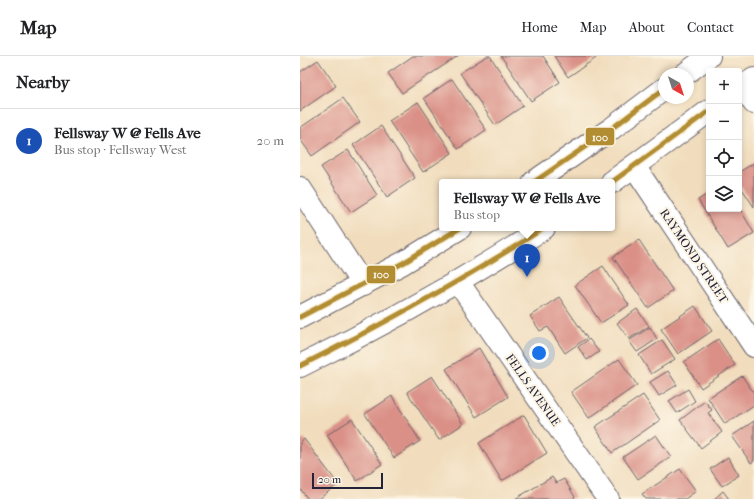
<!DOCTYPE html>
<meta charset="utf-8">
<style>
body{margin:0;font-family:"IM FELL French Canon",serif;background:#f6f6f6;color:#202124}
.controls{position:absolute;right:12px;top:12px;display:grid;overflow:hidden;border-radius:4px;box-shadow:0 2px 6px #0003}
.controls button{width:36px;height:36px;display:grid;place-items:center;padding:0;border:0;border-bottom:1px solid #e0e0e0;background:#fff;color:#202124;font:20px sans-serif}
.compass{position:absolute;left:358px;top:12px;width:36px;height:36px;border-radius:50%;background:#fff;box-shadow:0 2px 6px #0003;rotate:141deg}
.scale{position:absolute;left:12px;bottom:10px;width:71px;box-sizing:border-box;padding-left:4px;border:2px solid #22223b;border-top:0;font-size:11px;line-height:14px;white-space:nowrap;color:#22223b;-webkit-text-stroke:3px #fcf5e5;paint-order:stroke}
.you{position:absolute;left:239px;top:297px;width:14px;height:14px;margin:-10px;border:3px solid #fff;border-radius:50%;background:#1a73e8;box-shadow:0 0 0 6px #1a73e833}
.badge{display:grid;place-items:center;width:26px;height:26px;border-radius:50%;background:#0b8043;color:#fff;font-size:13px;font-weight:700}
.pin{position:absolute;translate:-50% -33px;filter:drop-shadow(0 1px 2px #0008)}
.pin::after{content:'';position:absolute;top:21px;width:14px;height:12px;background:inherit;clip-path:polygon(0 0,100% 0,50% 100%)}
.popup{position:absolute;left:139px;top:123px;width:176px;height:52px;box-sizing:border-box;display:grid;place-content:center;border-radius:4px;background:#fff;filter:drop-shadow(0 1px 3px #0005);font-size:13px;white-space:nowrap;color:#757577}
.popup b{font-size:15px;color:#202124}
.popup::after{content:'';position:absolute;left:50%;top:100%;margin-left:-8px;border:8px solid transparent;border-top-color:#fff}
.list{margin:0;padding:0;list-style:none}
h2{display:flex;justify-content:space-between;align-items:center;height:52px;margin:0;padding:0 16px;font-size:17px}
h2 small{font-size:13px;font-weight:400;color:#757577}
.list li{display:grid;grid-template-columns:26px 1fr auto;gap:12px;align-items:center;box-sizing:border-box;height:64px;padding:0 16px;border-top:1px solid #e0e0e0}
.list b{display:block;font-size:15px;white-space:nowrap}
.list p{margin:0;font-size:13px;white-space:nowrap;color:#757577}
.list em{font-size:13px;font-style:normal;color:#757577}
.icon{flex:none;width:22px;height:22px;fill:none;stroke:currentColor;stroke-width:2;stroke-linecap:round;stroke-linejoin:round}
.map{position:relative;flex:none;width:454px;height:443px;overflow:hidden}
header{display:flex;align-items:center;gap:24px;box-sizing:border-box;height:56px;padding:0 20px;background:#fff;border-bottom:1px solid #e0e0e0}
header strong{font-size:19px}
nav{display:flex;gap:22px;margin-inline-start:auto;font-size:14px}
main{display:flex}
aside{flex:1;background:#fff}
.map>svg:first-child{display:block}
.building{fill:#da9087}
.lines{fill:none;stroke-linecap:round;stroke-linejoin:round}
.street-casing{stroke:#6a6368;stroke-width:24}
.secondary-casing{stroke:#6a6368;stroke-width:24}
.primary-casing{stroke:#6a6368;stroke-width:24}
.street{stroke:#fff;stroke-width:22}
.secondary{stroke:#fff;stroke-width:22}
.primary{stroke:#fff;stroke-width:22}
.bus-1-casing{stroke:#fcf5e5;stroke-width:8}
.bus-1{stroke:#b28d31;stroke-width:5}
.labels{text-anchor:middle;dominant-baseline:central;stroke-width:4;stroke-linejoin:round;paint-order:stroke}
.street-label{font-size:12px;fill:#22223b;stroke:#fcf5e5}
.line-badge{stroke:#fcf5e5;stroke-width:1.5}
.badge-label{font-size:11px;text-anchor:middle;font-weight:bold;fill:#fff}
</style>
<header>
<strong>Map</strong>
<nav><a>Home</a><a>Map</a><a>About</a><a>Contact</a></nav>
</header>
<main>
<aside>
<h2>Nearby<small></small></h2>
<ul class="list">
<li><span class="badge" style="background:#1a4fb4">1</span><div><b>Fellsway W @ Fells Ave</b><p>Bus stop · Fellsway West</p></div><em>20 m</em></li>
</ul>
</aside>
<div class="map">
<svg width="454" height="443" viewBox="0 0 454 443">
<rect width="100%" height="100%" fill="#fcf5e5"/>
<filter id="ink" filterUnits="userSpaceOnUse"><feTurbulence type="fractalNoise" baseFrequency=".025" numOctaves="2"/><feDisplacementMap in="SourceGraphic" scale="8" xChannelSelector="R" yChannelSelector="G"/><feConvolveMatrix kernelMatrix="1 2 1 2 8 2 1 2 1" color-interpolation-filters="sRGB"/></filter>
<filter id="wash" filterUnits="userSpaceOnUse"><feTurbulence type="fractalNoise" baseFrequency=".012" numOctaves="4" result="noise"/><feDisplacementMap in="SourceGraphic" scale="16" xChannelSelector="R" yChannelSelector="G"/><feGaussianBlur stdDeviation="0.9" result="paint"/><feColorMatrix in="noise" values="0 0 0 0 0 0 0 0 0 0 0 0 0 0 0 0 0 1.4 0 .05"/><feComposite in="paint" operator="in"/></filter>
<g filter="url(#wash)">
<rect width="100%" height="100%" fill="#f1ddbd"/>
<g id="blocks">
<!-- building -->
<path class="building" d="M113,0h45l-56,37 -14,-20z
M187,0h3l33,50 -28,19 -35,-52z
M201,0h42l17,26 -29,19z
M254,0h41l1,2 -28,19z
M18,4l18,26 -36,25v-39z
M152,23l34,51 -28,19 -34,-51z
M43,42l17,24 -48,34 -12,-17v-11z
M118,46l34,51 -29,19 -34,-51z
M81,70l34,52 -28,19 -34,-52z
M48,94l29,45 -26,17 -30,-45z
M454,107v44l-15,-23v-12z
M409,137v16h31l14,24 -26,16 -30,-49z
M339,184l34,51 -25,17 -35,-51z
M303,210l26,39 -28,18 -26,-38z
M259,241l28,41 -22,15 -17,-26 -8,4 -10,-15z
M395,250l17,25 -34,23 -17,-25z
M337,253l12,17 -20,13 -12,-16z
M350,271l7,12 -20,13 -8,-11z
M289,283l10,13 -12,8 -9,-13z
M418,283l17,26 -34,23 -17,-26z
M362,284l13,19 -24,15 -12,-19z
M179,292l29,49 -32,20 -30,-48z
M319,303l18,26 -48,33 -18,-26z
M368,315l9,14 -18,11 -9,-14z
M132,320l31,48 -24,16 -32,-48z
M442,320l12,17v12l-29,19 -17,-26z
M388,333l7,12 -18,12 -8,-12z
M343,339l17,25 -48,33 -17,-26z
M92,340l28,45 -26,17 -29,-44z
M405,345l7,9 -4,3 14,19 -21,16 -21,-28z
M224,359l23,38 -45,28 -23,-38z
M52,363l30,45 -25,17 -30,-46z
M454,365v40l-3,2 -19,-27z
M356,379l15,22 -33,22 -15,-22z
M4,383l34,45 -19,15h-11l-8,-10v-47z
M428,401l11,18 -17,11 -12,-17z
M380,413l16,22 -11,8h-39l-4,-5z
M252,421l4,6 8,-4 11,18 -3,2h-57z
M423,435l6,8h-15z"/>
</g>
</g>
<g filter="url(#ink)">
<use href="#blocks" fill-opacity="0" stroke="#6a6368" stroke-width="1"/>
<g class="lines">
<!-- street casing -->
<g class="street-casing">
<path id="street" d="M443,31l11,16
M334,110l120,180
M0,132l63,97"/>
</g>
<!-- secondary casing -->
<g class="secondary-casing">
<path id="secondary" d="M158,226l150,217"/>
</g>
<!-- primary casing -->
<g class="primary-casing">
<path id="primary" d="M385,18l24,-18
M439,33l15,-10
M234,126l77,-53 53,-40
M312,126l97,-71
M0,261l103,-54 57,-35
M0,310c84,-41 166,-87 244,-138"/>
</g>
<!-- street -->
<use href="#street" class="street"/>
<!-- secondary -->
<use href="#secondary" class="secondary"/>
<!-- primary -->
<use href="#primary" class="primary"/>
<!-- bus-1 casing -->
<g class="bus-1-casing">
<path id="bus-1" d="M234,126l77,-53 53,-40
M312,126l97,-71
M0,261l103,-54 57,-35
M0,310c84,-42 165,-87 244,-138"/>
</g>
<!-- bus-1 -->
<use href="#bus-1" class="bus-1"/>
</g>
</g>
<g class="labels">
<!-- street labels -->
<g class="street-label">
<text transform="translate(394 200) rotate(56)">RAYMOND STREET</text>
<text transform="translate(233 334) rotate(55)">FELLS AVENUE</text>
</g>
</g>
<g class="line-badge">
<rect x="285" y="71" width="30" height="19" rx="4" fill="#b28d31"/>
<rect x="66" y="209" width="30" height="19" rx="4" fill="#b28d31"/>
</g>
<g class="badge-label">
<text x="300" y="85">100</text>
<text x="81" y="222">100</text>
</g>
</svg>
<div class="controls">
<button>+</button>
<button>−</button>
<button><svg class="icon" aria-label="locate" viewBox="0 0 24 24"><circle cx="12" cy="12" r="6"/><path d="M12 2v4M12 18v4M2 12h4M18 12h4"/></svg></button>
<button><svg class="icon" aria-label="layers" viewBox="0 0 24 24"><path d="M12 4l9 5-9 5-9-5zM3 14l9 5 9-5"/></svg></button>
</div>
<svg class="compass" viewBox="-18 -18 36 36"><path d="M0-13l5 13h-10z" fill="#e53935"/><path d="M0 13l5-13h-10z" fill="#757577"/></svg>
<div class="scale">20 m</div>
<div class="you"></div>
<div class="pin badge" style="left:227px;top:221px;background:#1a4fb4">1</div>
<div class="popup"><b>Fellsway W @ Fells Ave</b>Bus stop</div>
</div>
</main>
